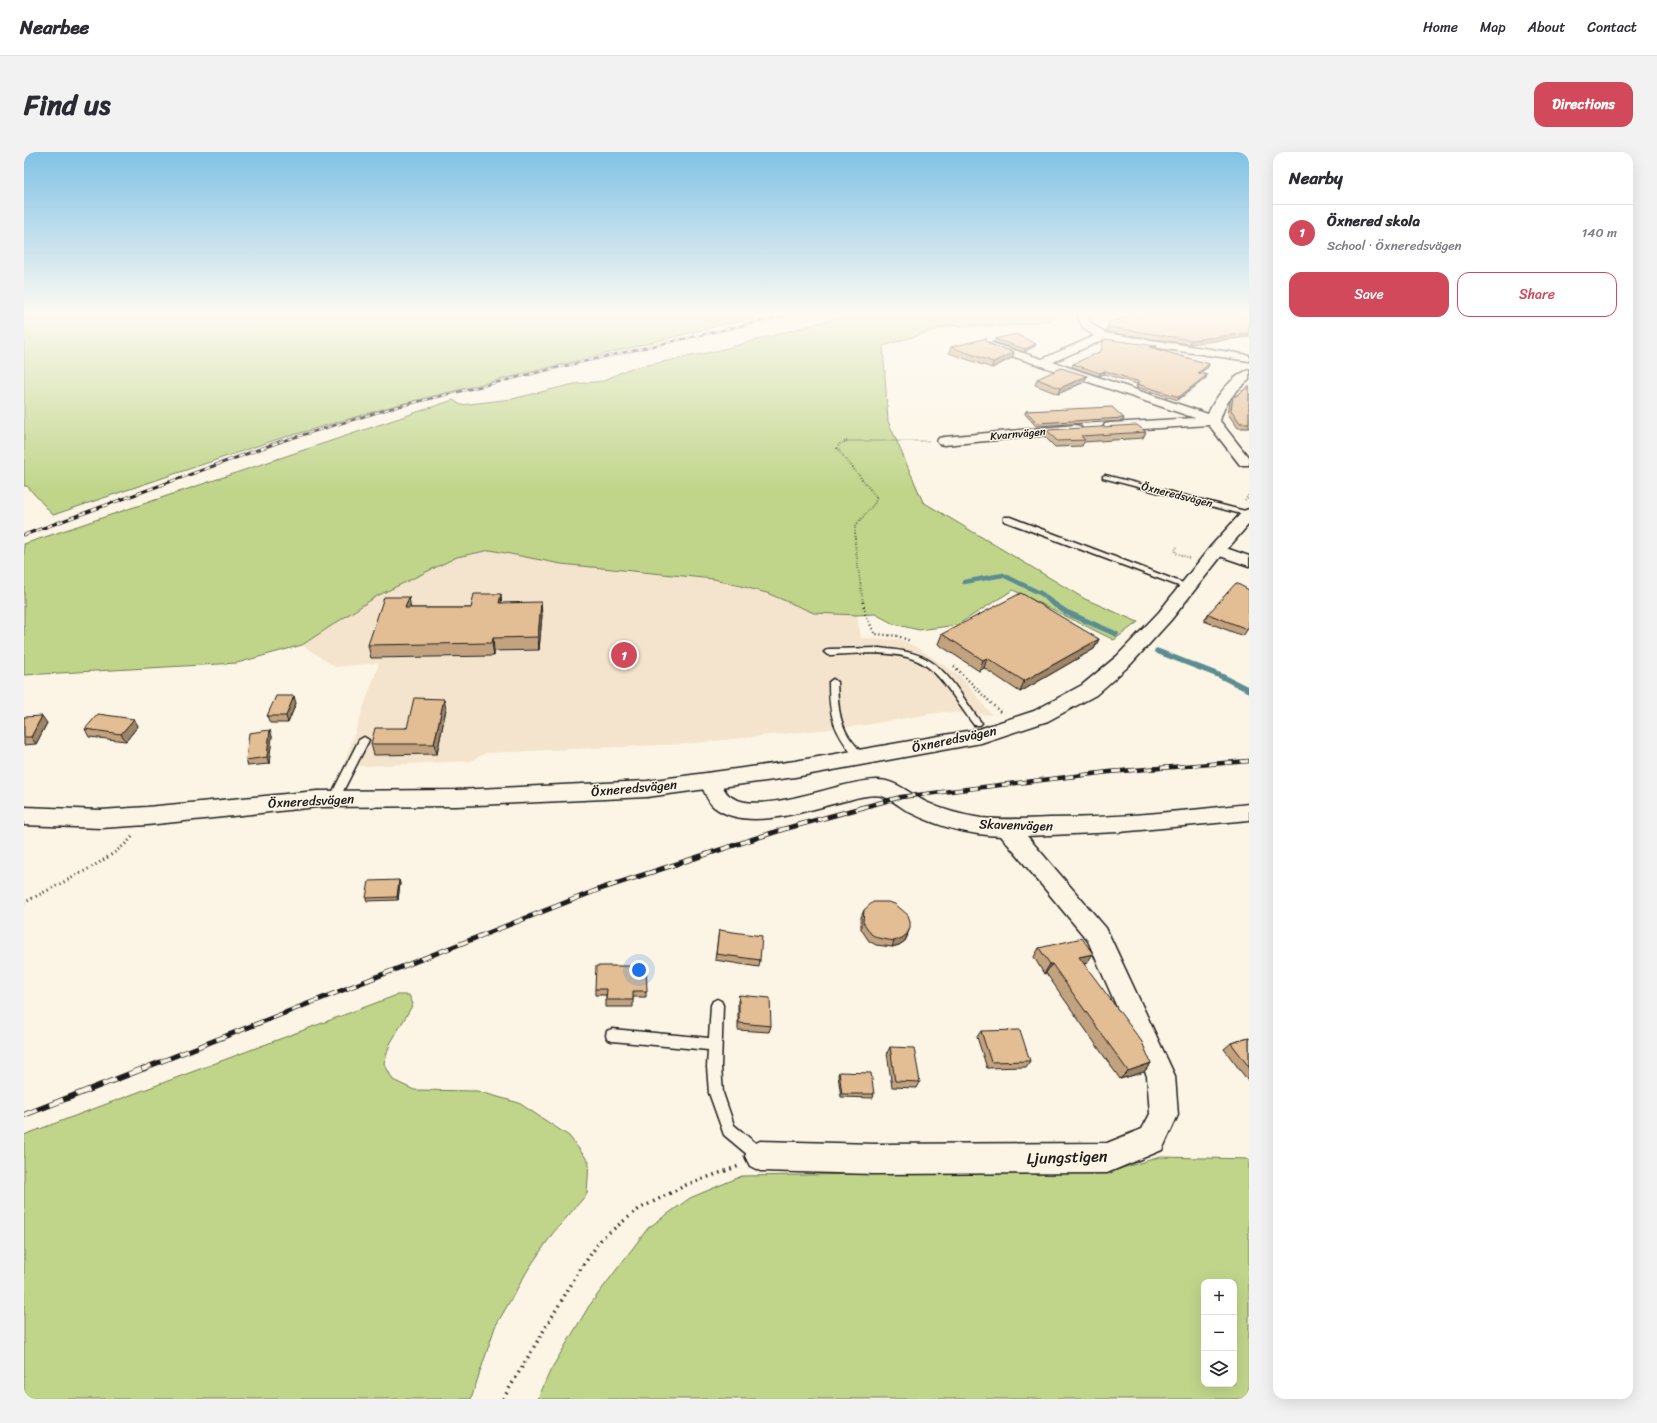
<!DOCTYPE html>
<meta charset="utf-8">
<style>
body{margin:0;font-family:Sriracha,sans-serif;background:#f2f2f3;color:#2b2b33}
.controls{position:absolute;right:12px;bottom:12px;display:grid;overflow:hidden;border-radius:8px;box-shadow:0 4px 16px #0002}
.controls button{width:36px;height:36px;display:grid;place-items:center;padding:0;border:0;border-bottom:1px solid #e1e1e2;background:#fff;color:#2b2b33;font:20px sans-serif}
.you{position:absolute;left:615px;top:818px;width:14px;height:14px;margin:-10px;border:3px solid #fff;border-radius:50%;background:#1a73e8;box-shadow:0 0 0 6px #1a73e833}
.badge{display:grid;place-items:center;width:26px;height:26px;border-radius:50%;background:#d1495b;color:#fff;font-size:13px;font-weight:700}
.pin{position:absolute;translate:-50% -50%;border:2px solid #fff;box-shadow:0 1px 4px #0006}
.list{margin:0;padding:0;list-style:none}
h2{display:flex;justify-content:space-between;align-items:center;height:52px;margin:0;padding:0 16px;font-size:17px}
h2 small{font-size:13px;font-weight:400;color:#7c7c81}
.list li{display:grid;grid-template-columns:26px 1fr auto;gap:12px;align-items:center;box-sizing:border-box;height:56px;padding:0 16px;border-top:1px solid #e1e1e2}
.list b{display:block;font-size:15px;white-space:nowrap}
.list p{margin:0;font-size:13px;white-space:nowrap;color:#7c7c81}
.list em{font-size:13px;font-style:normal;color:#7c7c81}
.actions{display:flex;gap:8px;padding:12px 16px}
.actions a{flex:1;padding:9px 0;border:1px solid #d1495b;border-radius:12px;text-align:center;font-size:14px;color:#d1495b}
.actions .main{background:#d1495b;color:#fff}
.icon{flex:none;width:22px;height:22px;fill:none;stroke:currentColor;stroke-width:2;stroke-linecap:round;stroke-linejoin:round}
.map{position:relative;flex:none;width:1225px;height:1247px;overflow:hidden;border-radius:12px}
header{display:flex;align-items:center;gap:24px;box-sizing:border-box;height:56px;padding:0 20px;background:#fff;border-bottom:1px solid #e1e1e2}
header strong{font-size:19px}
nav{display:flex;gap:22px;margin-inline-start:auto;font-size:14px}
.intro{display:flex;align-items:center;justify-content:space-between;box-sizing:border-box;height:96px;padding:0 24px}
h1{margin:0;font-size:28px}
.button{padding:10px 18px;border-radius:12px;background:#d1495b;color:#fff;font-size:14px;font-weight:700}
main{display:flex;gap:24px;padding:0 24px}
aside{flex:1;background:#fff;border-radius:12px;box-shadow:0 4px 16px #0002}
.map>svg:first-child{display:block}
.built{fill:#f4e4cd}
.green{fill:#c0d58a;stroke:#6e7853;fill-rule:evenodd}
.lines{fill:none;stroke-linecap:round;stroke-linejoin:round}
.stream-far1{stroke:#5c8d92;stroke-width:4.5}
.stream{stroke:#5c8d92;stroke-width:5.5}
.service-casing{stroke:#1c1c1c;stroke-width:3}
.minor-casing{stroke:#1c1c1c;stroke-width:3}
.tertiary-casing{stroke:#1c1c1c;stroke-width:3}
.path-far4{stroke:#1c1c1c;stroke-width:1.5;stroke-dasharray:0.5 1.5;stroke-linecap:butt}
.path-far3{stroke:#1c1c1c;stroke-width:2;stroke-dasharray:0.5 2;stroke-linecap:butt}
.path-far2{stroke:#1c1c1c;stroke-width:2.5;stroke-dasharray:1 3;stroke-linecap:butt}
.path-far1{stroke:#1c1c1c;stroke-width:3;stroke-dasharray:1 3.5;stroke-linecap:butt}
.path{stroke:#1c1c1c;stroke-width:3.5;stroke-dasharray:1.5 4.5;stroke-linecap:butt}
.service{fill:#fcf5e5;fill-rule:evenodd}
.minor{fill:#fcf5e5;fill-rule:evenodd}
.tertiary{fill:#fcf5e5;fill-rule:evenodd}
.rail-far4-casing{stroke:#1c1c1c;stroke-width:2.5}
.rail-far3-casing{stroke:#1c1c1c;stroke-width:3}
.rail-far2-casing{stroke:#1c1c1c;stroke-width:4.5}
.rail-far1-casing{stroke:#1c1c1c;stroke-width:5}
.rail-casing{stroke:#1c1c1c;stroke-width:6}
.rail-far4{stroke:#fcf5e5;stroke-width:1.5;stroke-dasharray:5;stroke-linecap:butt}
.rail-far3{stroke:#fcf5e5;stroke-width:2;stroke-dasharray:6;stroke-linecap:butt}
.rail-far2{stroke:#fcf5e5;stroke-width:3;stroke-dasharray:8;stroke-linecap:butt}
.rail-far1{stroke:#fcf5e5;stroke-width:3.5;stroke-dasharray:10;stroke-linecap:butt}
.rail{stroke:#fcf5e5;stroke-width:4.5;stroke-dasharray:14;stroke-linecap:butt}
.wall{fill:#c3a37f;stroke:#1c1c1c}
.shaded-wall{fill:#9f8568;stroke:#1c1c1c}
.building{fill:#e3be94;stroke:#1c1c1c}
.labels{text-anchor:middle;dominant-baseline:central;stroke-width:3;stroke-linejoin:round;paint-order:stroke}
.far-street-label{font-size:11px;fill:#1c1c1c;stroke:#fcf5e5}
.street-label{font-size:13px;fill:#1c1c1c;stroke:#fcf5e5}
.near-street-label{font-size:16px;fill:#1c1c1c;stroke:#fcf5e5}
</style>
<header>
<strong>Nearbee</strong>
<nav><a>Home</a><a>Map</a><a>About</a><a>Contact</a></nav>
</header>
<div class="intro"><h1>Find us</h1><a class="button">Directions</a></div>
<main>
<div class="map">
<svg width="1225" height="1247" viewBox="0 0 1225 1247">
<rect width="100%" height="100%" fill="#fcf5e5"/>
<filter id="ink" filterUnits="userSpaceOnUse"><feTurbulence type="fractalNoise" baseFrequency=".025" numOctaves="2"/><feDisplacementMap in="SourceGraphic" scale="8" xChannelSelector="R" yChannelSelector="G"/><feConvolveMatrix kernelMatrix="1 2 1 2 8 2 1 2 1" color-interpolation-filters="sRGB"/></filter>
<g filter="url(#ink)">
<!-- built -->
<path class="built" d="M466,398l71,14 153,15 53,14 47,20 43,2 4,23 38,1 19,9 42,28 32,39 -49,-3 -84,14 -174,18 -199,9 -15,8 -128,6 36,-104 -44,4 -33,-22 75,-49 80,-39z"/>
<!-- green -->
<path class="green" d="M0,163h739l-366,90 -122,35 -222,75 -26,-29h-3z
M825,163h207l-4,5 -44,6h-60l-65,20 5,75 35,81 162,97 53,23 -24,18 -101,-50 -56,35 -38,5 -25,-6 -19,-10 -18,1 -43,-2 -47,-20 -53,-14 -153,-15 -71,-14 -33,7 -80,39 -75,49 -65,18 -213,12v-131l429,-144 8,5 51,-6 62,-15 29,-3 25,-12 88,-18z
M373,843h12l4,9 -23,40 -6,19 9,17 21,10 63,1 42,12 50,33 20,26 -2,32 -34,39 -24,35 -34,59 -24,72h-447v-264z
M1136,1005l89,2v240h-711l12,-28 39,-65 59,-78 42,-30 52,-22 373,-6zM1180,1130h30v102h-30z"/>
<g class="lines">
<!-- stream-far1 -->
<path class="stream-far1" d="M940,430l39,-7 39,19 10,9"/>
<!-- stream -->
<path class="stream" d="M1027,450l15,10 50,22
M1133,499l64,25 28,14"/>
<!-- service casing -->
<g class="service-casing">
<path id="service" d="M1081,323l144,37v4l-146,-38v-2z
M980,365h6l181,69 -4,2h-3l-180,-67z
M855,496c17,2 36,3 51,13 20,12 36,42 50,60l2,2 -2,2h-6c-15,-19 -29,-46 -49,-60 -24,-17 -68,-11 -97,-10l-4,-3 4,-3z
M809,527l4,3c1,19 1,38 12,55 5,7 11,13 15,20l-2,2h-6c-22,-28 -27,-41 -27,-77z
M340,585l5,3 -30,59 -1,3h-8l-1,-3 30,-59z
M693,847l4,2 2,4 -2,62 2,26 11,32 31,26 2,5 -2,5 -5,2 -5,-2 -31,-26 -15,-42 -2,-26 1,-17 -96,-9 -5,-2 -1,-4 1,-4 5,-2 97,9 2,-33 2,-4z"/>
</g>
<!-- minor casing -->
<g class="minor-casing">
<path id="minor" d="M1054,163h10l3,8 14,10 144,22v6l-146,-21 -50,22 155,52c6,-15 24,-39 41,-44v10c-14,11 -25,23 -29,41l29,37v7h-9l-31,-40 -99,6 -5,-1 -2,-3 2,-3 5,-1 85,-5 -207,-70 -2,-2 2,-2 4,-1 50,16 52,-23c-8,-5 -15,-11 -16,-21z
M1051,273l5,1 2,3 -2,3 -136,13 -5,-1 -2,-3 2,-3 5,-1z
M1193,393l32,11v10l-38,-13 -2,-3 2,-3z
M686,621l7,3c4,6 7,16 13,20 30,22 110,-16 147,-16 19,0 33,14 49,22 17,8 36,13 55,16 23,2 46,1 69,0 67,0 133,-7 199,-14v16l-130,12 -92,4 79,92 69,148 3,39 -16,35 -55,23 -233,1 -114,-3 -10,-5 -5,-10 5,-10 10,-5 114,3 233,-1 35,-14 8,-15 -3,-38 -59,-135 -87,-105c-31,-1 -62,-9 -90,-23 -10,-5 -19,-14 -29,-17 -10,-2 -23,1 -33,4 -38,8 -100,34 -135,7 -7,-5 -10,-18 -15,-26l4,-5z"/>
</g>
<!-- tertiary casing -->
<g class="tertiary-casing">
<path id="tertiary" d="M1225,357v15l-26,30 -52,66 -40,44 -35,31 -48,26 -67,22 -186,34 -148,20 -191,9 -139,1 -170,18 -46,3 -77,-3v-18l77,3 46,-3 170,-16 139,-1 191,-9 148,-20 184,-32 55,-18 48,-26 35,-29 42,-44 52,-66 32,-35z"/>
</g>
<!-- path-far4 -->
<path class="path-far4" d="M820,290l4,-1h81"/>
<!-- path-far3 -->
<path class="path-far3" d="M823,289l-7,3 -3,4 40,50 -3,6 -19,22v18l8,59
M1221,348l4,-5
M1153,395l-2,3 1,3 13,5"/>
<!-- path-far2 -->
<path class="path-far2" d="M839,450l2,12 10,20 23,2 12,5
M930,514l46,46"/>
<!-- path-far1 -->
<path class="path-far1" d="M0,751c31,-18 87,-41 109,-67"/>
<!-- path -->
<path class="path" d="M479,1247l75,-126 24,-35 37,-29 47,-24 53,-19"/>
<!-- service -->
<use href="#service" class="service"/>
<!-- minor -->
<use href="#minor" class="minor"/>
<!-- tertiary -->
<use href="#tertiary" class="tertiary"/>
<!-- rail-far4 casing -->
<g class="rail-far4-casing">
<path id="rail-far4" d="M255,290l113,-34 168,-41 229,-52"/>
</g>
<!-- rail-far3 casing -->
<g class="rail-far3-casing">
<path id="rail-far3" d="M0,383l258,-94"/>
</g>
<!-- rail-far2 casing -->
<g class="rail-far2-casing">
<path id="rail-far2" d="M836,656l41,-11 208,-25 140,-11"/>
</g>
<!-- rail-far1 casing -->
<g class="rail-far1-casing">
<path id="rail-far1" d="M118,917l458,-180 184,-60 80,-22"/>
</g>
<!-- rail casing -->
<g class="rail-casing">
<path id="rail" d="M0,963l121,-47"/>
</g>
<!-- rail-far4 -->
<use href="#rail-far4" class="rail-far4"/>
<!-- rail-far3 -->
<use href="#rail-far3" class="rail-far3"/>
<!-- rail-far2 -->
<use href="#rail-far2" class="rail-far2"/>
<!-- rail-far1 -->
<use href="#rail-far1" class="rail-far1"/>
<!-- rail -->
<use href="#rail" class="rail"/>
</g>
<!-- wall -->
<path class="wall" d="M1091,163h134l-60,29 -83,-12 3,-10 12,-3z
M971,187l40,7 -11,6 -30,-10z
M963,189l2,3 25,8 -2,6 -20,10 -43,-15 2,-6z
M1133,194l-1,3 53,15 -1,3 -8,6 7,2 -1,3 -28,22 -42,-13 1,-3 -33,-10 -5,2 -27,-9 1,-3z
M1063,224l-3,6 -26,12 -23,-9 2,-6z
M1225,234v42h-11l-10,-14 2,-13 3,-5h3z
M1002,259l98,7 -1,3 -87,5 -11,-12z
M1023,278l99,2 -3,6 -59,4 -2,4 -27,1 -10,-10z
M478,451l40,12 -3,35 -45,1v5l-123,2 -3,-13 43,-37h60z
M1184,462l41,13 -6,9 -39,-15z
M918,482l157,5 -5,10 -74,43 -36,-24 -5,3 -41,-27z
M272,551l-8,20h-18l-3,-7z
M422,557l-9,45 -63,1 -3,-11z
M0,565l23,6 -11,21 -12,1z
M110,567l4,7 -12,15 -37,-4 -4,-8z
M248,584l-3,28 -21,2 -2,-6z
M376,731l-2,17 -31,1 -1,-3z
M840,758l44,25 -3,6 -6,4 -7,2 -16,-2 -7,-4 -8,-12v-12z
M695,778l41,30 -1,7 -44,-7z
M1015,796l48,15 -3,1 67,99 -7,9 -24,7 -74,-106 -2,1 -10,-17z
M622,814v31h-13v10h-27v-12h-11v-6z
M715,843l32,31 -2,6 -31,-2v-28z
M957,879l49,30 -4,6 -39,1 -10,-31z
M1225,886v44l-25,-33 7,-6z
M866,895l30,35 -3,6 -25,-1 -5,-34z
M815,920l35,22 -1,4 -32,-1 -3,-22z"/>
<!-- shaded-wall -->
<path class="shaded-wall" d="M1225,181v4l-60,7 2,-4z
M1012,192l-1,2 -11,6 1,-3z
M1133,194l-1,3 -7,-2z
M990,200l-2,6 -20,10 1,-6z
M1185,212l-1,3 -12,9 2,-3z
M1081,219l-1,3 -5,2 1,-3z
M1183,223l-1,3 -28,22 1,-3z
M1063,224l-3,6 -26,12 2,-6z
M477,442l1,13 -3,-4z
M385,445l2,13 -6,-2z
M517,450l1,13 -3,35 -1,-13z
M469,486l1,13v5l-2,-13z
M1075,487l-5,10 -74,43 4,-11z
M963,506l-3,10 -5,3 4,-11z
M270,544l2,7 -8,20 -2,-7z
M420,547l2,10 -9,45 -3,-10z
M18,564l5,7 -11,21 -5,-7z
M110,567l4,7 -12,15 -5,-7z
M246,578l2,6 -3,28 -2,-7z
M375,728l1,3 -2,17 -1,-3z
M886,776l-5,13 -6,4 -7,2 2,-6z
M1069,802l-6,9 -14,4 6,-10z
M1026,812h2l-6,9 -2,1z
M1127,911l-7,9 -24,7 8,-8z"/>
<!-- building -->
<path class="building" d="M1100,163h125v18l-58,7 -83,-13 1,-5 19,-4z
M992,182l20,10 -11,5 -30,-10z
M963,186l-1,2 3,4 25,8 -21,10 -42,-15z
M1080,187l53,7 -8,1 60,17 -11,9 9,2 -28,22 -42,-13 3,-2 -35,-11 -5,2 -27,-9 28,-13z
M1037,216l26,8 -27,12 -23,-9z
M1225,234v37h-9l-9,-13 2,-14h3z
M1088,255l12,11 -87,5 -11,-12z
M1113,273l9,7 -65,4 4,4 -28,1 -10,-11z
M1212,431l13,7v36l-2,3 -39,-15z
M997,441l78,46 -75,42 -37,-23 -4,2 -41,-26z
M450,442h27l-2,9 42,-1 -3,35 -45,1 -1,5 -124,2 16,-48h25l-4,11h66z
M252,544h18l-8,20h-19z
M390,546l30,1 -10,45h-63l4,-16h32z
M74,562l36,5 -13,15 -36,-5z
M18,564l-11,21h-7v-20z
M246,578l-3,27 -21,3 3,-27z
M375,728l-2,17 -31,1 3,-17z
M849,750h15l7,2 13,11 2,6v7l-3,6 -5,4 -8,3 -16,-3 -7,-4 -8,-12 1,-12z
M695,778l43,6 -2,24 -44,-6z
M1058,786l11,16 -14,3 63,85 9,21 -23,8 -76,-107h-2l-11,-16z
M572,814h50l1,25h-14v9h-27l1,-11h-12z
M715,843l31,3 1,28 -32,-3z
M996,878l10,31 -39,1 -10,-31z
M1225,886v29l-18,-24z
M866,895l24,1 6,34 -25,-1z
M815,920l32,1 3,21h-32z"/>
</g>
<!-- sky -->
<linearGradient id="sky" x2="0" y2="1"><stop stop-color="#81c2e5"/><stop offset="0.48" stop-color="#fefaf3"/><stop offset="1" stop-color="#fefaf3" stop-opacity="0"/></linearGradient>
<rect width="1225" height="338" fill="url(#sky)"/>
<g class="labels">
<!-- far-street labels -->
<g class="far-street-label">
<text transform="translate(994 282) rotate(-5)">Kvarnvägen</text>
<text transform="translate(1153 343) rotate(14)">Öxneredsvägen</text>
</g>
<!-- street labels -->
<g class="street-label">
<text transform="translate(930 587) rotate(-12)">Öxneredsvägen</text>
<text transform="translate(610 636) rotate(-5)">Öxneredsvägen</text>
<text transform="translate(287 649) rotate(-3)">Öxneredsvägen</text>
<text transform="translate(992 673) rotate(2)">Skavenvägen</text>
</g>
<!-- near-street labels -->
<g class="near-street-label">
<text transform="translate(1043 1005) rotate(-2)">Ljungstigen</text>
</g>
</g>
</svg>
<div class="controls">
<button>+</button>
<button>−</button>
<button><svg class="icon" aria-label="layers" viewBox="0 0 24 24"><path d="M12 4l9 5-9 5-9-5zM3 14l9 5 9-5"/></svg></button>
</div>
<div class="you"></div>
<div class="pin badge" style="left:600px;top:503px">1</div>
</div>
<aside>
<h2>Nearby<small></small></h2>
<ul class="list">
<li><span class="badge">1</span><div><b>Öxnered skola</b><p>School · Öxneredsvägen</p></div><em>140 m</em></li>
</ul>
<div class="actions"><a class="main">Save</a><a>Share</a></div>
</aside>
</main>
